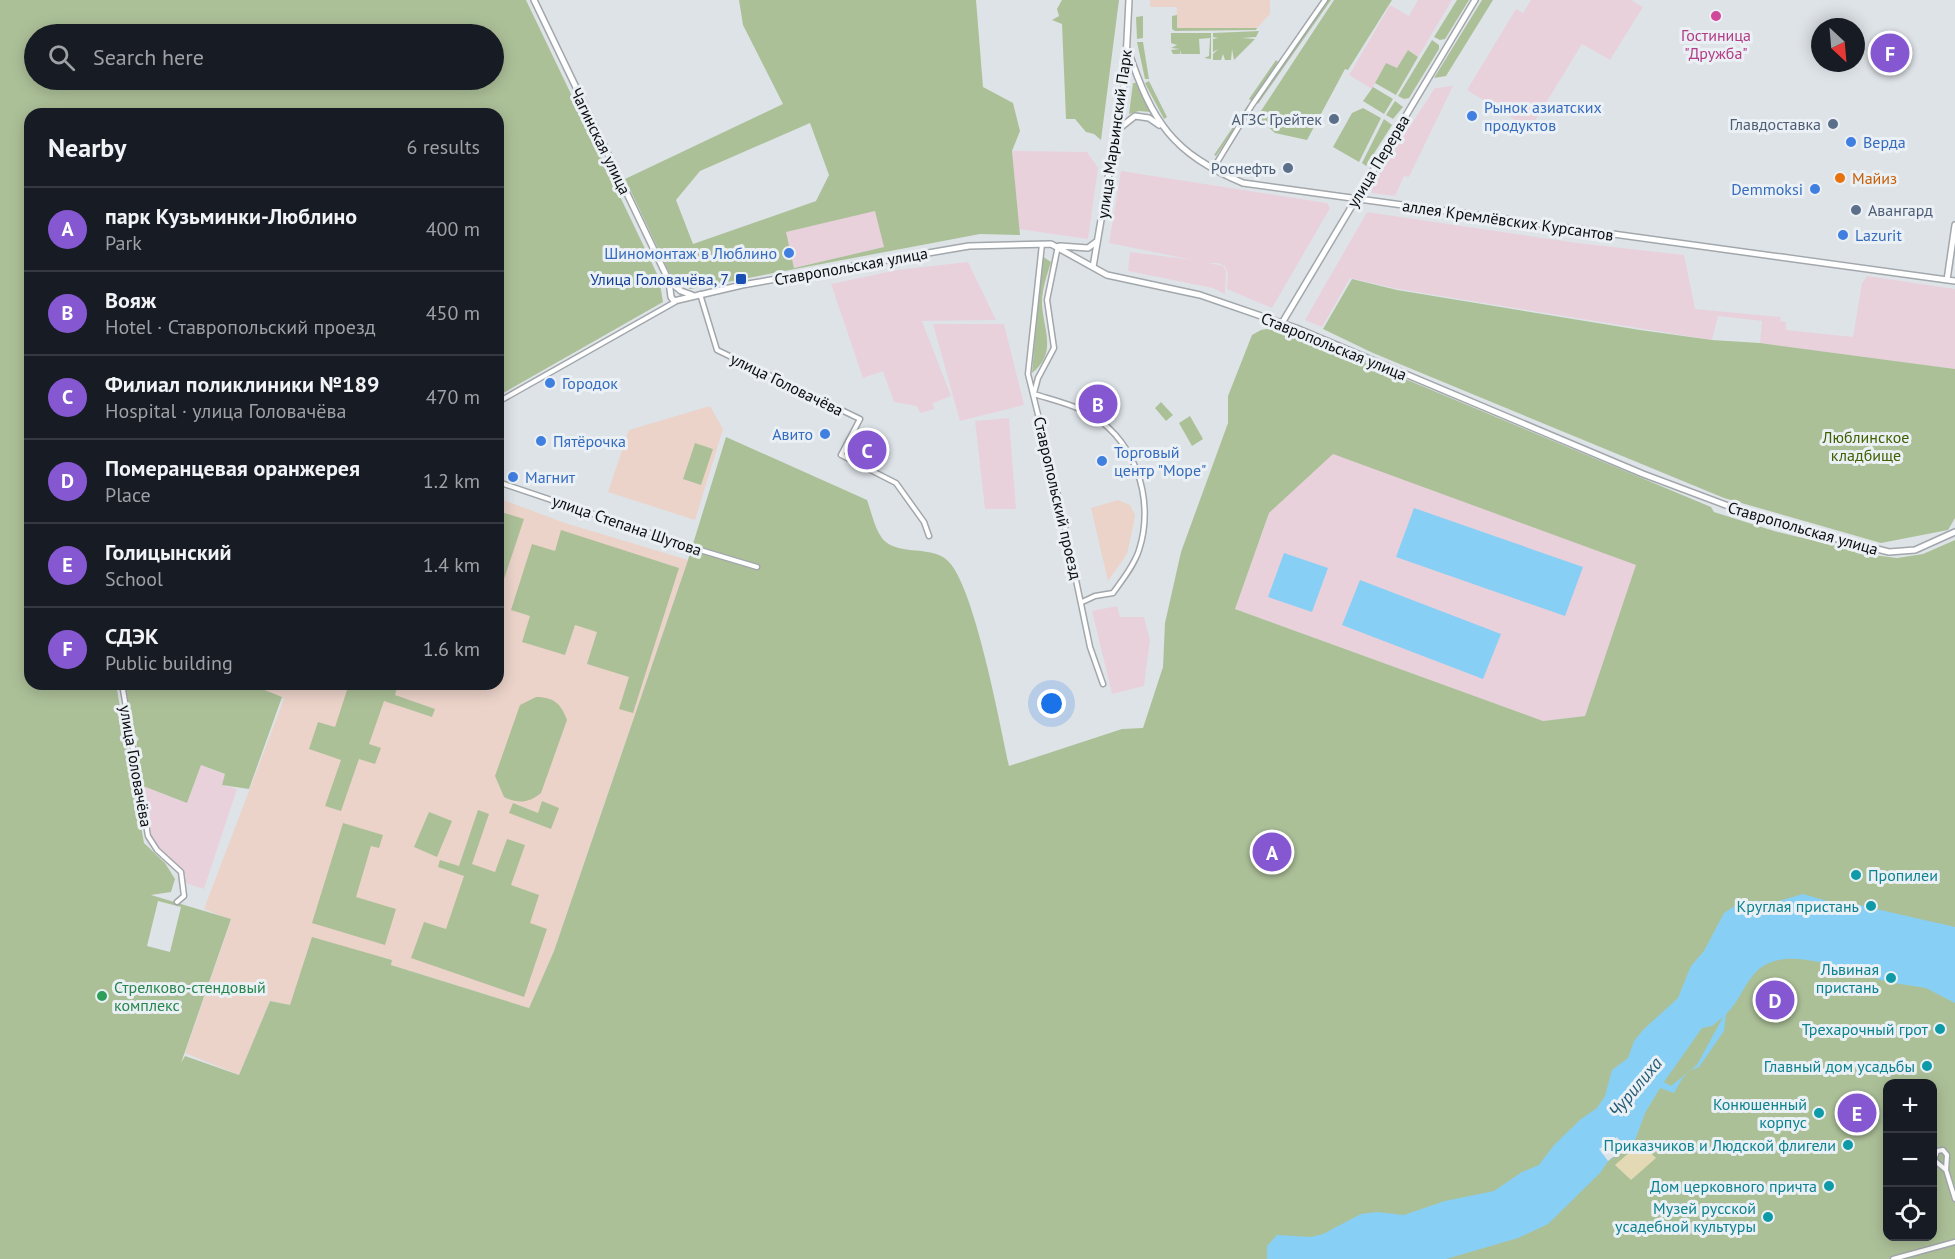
<!DOCTYPE html>
<meta charset="utf-8">
<style>
body{margin:0;font-family:"PT Sans",sans-serif;background:#20242c;color:#f1f3f6}
.controls{position:absolute;right:18px;bottom:18px;display:grid;overflow:hidden;border-radius:12px;box-shadow:0 3px 15px #0003}
.controls button{width:54px;height:54px;display:grid;place-items:center;padding:0;border:0;border-bottom:2px solid #363941;background:#171b24;color:#f1f3f6;font:30px sans-serif}
.compass{position:absolute;left:1811px;top:18px;width:54px;height:54px;border-radius:50%;background:#171b24;box-shadow:0 3px 15px #0003;rotate:154deg}
.you{position:absolute;left:1052px;top:704px;width:21px;height:21px;margin:-15px;border:4px solid #fff;border-radius:50%;background:#1a73e8;box-shadow:0 0 0 9px #1a73e833}
.badge{display:grid;place-items:center;width:39px;height:39px;border-radius:50%;background:#8557d0;color:#fff;font-size:20px;font-weight:700}
.pin{position:absolute;translate:-50% -50%;border:3px solid #fff;box-shadow:0 2px 6px #0006}
.list{margin:0;padding:0;list-style:none}
h2{display:flex;justify-content:space-between;align-items:center;height:78px;margin:0;padding:0 24px;font-size:26px}
h2 small{font-size:20px;font-weight:400;color:#9ea1a6}
.list li{display:grid;grid-template-columns:39px 1fr auto;gap:18px;align-items:center;box-sizing:border-box;height:84px;padding:0 24px;border-top:2px solid #363941}
.list b{display:block;font-size:22px;white-space:nowrap}
.list p{margin:0;font-size:20px;white-space:nowrap;color:#9ea1a6}
.list em{font-size:20px;font-style:normal;color:#9ea1a6}
.icon{flex:none;width:33px;height:33px;fill:none;stroke:currentColor;stroke-width:2;stroke-linecap:round;stroke-linejoin:round}
.map{position:relative;flex:none;width:1955px;height:1259px;overflow:hidden}
.search{position:absolute;background:#171b24;box-shadow:0 3px 15px #0003;left:24px;top:24px;width:480px;height:66px;display:flex;align-items:center;gap:15px;box-sizing:border-box;padding:0 21px;border-radius:33px;color:#9ea1a6;font-size:22px}
.panel{position:absolute;background:#171b24;box-shadow:0 3px 15px #0003;left:24px;top:108px;width:480px;height:582px;border-radius:18px}
.map>svg:first-child{display:block}
.industrial{fill:#e9d1dc}
.education{fill:#ebd3c9}
.green{fill:#acc098;fill-rule:evenodd}
.sand{fill:#e3d9b4}
.water{fill:#88cff5;fill-rule:evenodd}
.pier{fill:#dee3e8}
.lines{fill:none;stroke-linecap:round;stroke-linejoin:round}
.street-casing{stroke:#a2a7ab;stroke-width:7}
.secondary-casing{stroke:#a2a7ab;stroke-width:8}
.street{stroke:#fff;stroke-width:4}
.secondary{stroke:#fff;stroke-width:5}
.hotel-dot{fill:#d1479c;stroke:#ebf0f5;stroke-width:2}
.shop-dot{fill:#3f7fe0;stroke:#ebf0f5;stroke-width:2}
.service-dot{fill:#5c6f8a;stroke:#ebf0f5;stroke-width:2}
.food-dot{fill:#e8710a;stroke:#ebf0f5;stroke-width:2}
.transit-dot{fill:#1a4fb4;stroke:#ebf0f5;stroke-width:2}
.culture-dot{fill:#0f9aa8;stroke:#ebf0f5;stroke-width:2}
.leisure-dot{fill:#2e9e5b;stroke:#ebf0f5;stroke-width:2}
.labels{text-anchor:middle;dominant-baseline:central;stroke-width:6;stroke-linejoin:round;paint-order:stroke}
.hotel-label{font-size:16px;fill:#b23c85;stroke:#ebf0f5}
.shop-label{font-size:16px;fill:#366cbe;stroke:#ebf0f5;text-anchor:start}
.service-label{font-size:16px;fill:#4e5e75;stroke:#ebf0f5;text-anchor:end}
.street-label{font-size:16px;fill:#0c0e0f;stroke:#ebf0f5}
.food-label{font-size:16px;fill:#c56008;stroke:#ebf0f5;text-anchor:start}
.transit-label{font-size:16px;fill:#164399;stroke:#ebf0f5;text-anchor:end}
.park-label{font-size:16px;fill:#406102;stroke:#ebf0f5}
.culture-label{font-size:16px;fill:#0d838f;stroke:#ebf0f5;text-anchor:end}
.leisure-label{font-size:16px;fill:#27864d;stroke:#ebf0f5;text-anchor:start}
.water-label{font-size:18px;font-style:italic;fill:#255c76;stroke:#ebf0f5}
</style>
<div class="map">
<svg width="1955" height="1259" viewBox="0 0 1955 1259">
<rect width="100%" height="100%" fill="#dee3e8"/>
<!-- industrial -->
<path class="industrial" d="M1418,0h34l-34,57 -10,-7 -11,18 -11,-5 -14,26 -23,-14 41,-70 19,11z
M1531,0h100l12,7 -33,53 -28,-16 -52,85 -63,-39 49,-81 7,4z
M1453,86l-44,91 -5,-1 -9,20 -23,-3 -1,-6 3,-6 61,-93z
M1012,151l75,1 11,16 -10,71 -69,-10z
M1121,171l206,32 3,5 -58,100 -45,-19 1,-15 -3,-8 -7,-3h-10l15,3 3,5 -1,23 -12,-6 -85,-17 2,-19 63,8 -84,-17z
M876,210l8,37 -90,21 -9,-36z
M1367,212l210,31 107,12 11,54 86,8 -1,4 6,1v8l67,7 9,-54 5,-7 88,13v80l-195,-26 2,-22 -44,-5 -6,24 -314,-51 -48,-11 -28,49 -17,-7z
M968,262l28,58 -74,1 29,75 -18,7 1,6 -14,4 -3,-7 -23,-4 -11,-31 -20,7 -32,-94 66,-14z
M933,324h71l20,81 -64,16z
M1009,418l7,91h-31l-10,-88z
M1333,453l304,112 -52,151 -42,5 -308,-112 34,-96z
M1117,606l3,11h24l6,23 -6,46 -32,8 -20,-83z
M201,765l25,10 -4,10 15,4 -33,100 -19,-6 1,-7 -5,-8 -19,-16 -13,-16 -6,-50 44,17z"/>
<!-- education -->
<path class="education" d="M1150,0h120v14l-14,15 -80,-1 1,-21h-27z
M710,406l13,23 -28,91 -87,-28 21,-62z
M498,498l67,25 123,37 -134,391 -25,57 -138,-43 1,-5 -9,-3 -94,48 -19,-4 -31,74 -54,-22 46,-133 -27,-11 80,-210 -42,-15h256z
M1118,500l12,5 5,10 -1,7 -7,32 -19,27 -17,-73z"/>
<!-- green -->
<path class="green" d="M0,0h526l133,278 4,24 -165,94v-282h-468v570h86l28,159 21,20 10,16 -4,13 -20,3 80,24 -50,144 4,-7 54,19 31,-74 20,4 22,-68 80,23 -1,5 138,43 25,-57 134,-391 38,-123 141,63c4,11 7,25 13,35 13,23 49,9 67,25 27,23 53,165 62,206l113,-37 21,-1 20,-61 2,-44 16,-71 47,-129v-27l24,-61 9,-5 20,-3 430,180 3,5 60,19 99,24 24,3 26,-4 32,-14v719h-1955zM34,34h460v46h-460zM1333,454l303,111 -51,151 -42,5 -308,-112 34,-96zM158,901l23,6 -11,45 -23,-6zM1888,1084h44v152h-44z
M739,0h237l7,87 30,16 7,28 -8,20 8,84 -40,-1 -290,55 -19,-13 -46,-97 158,-75 -40,-79zM810,123l19,52 -13,26 -123,43 -17,-44 24,-29zM875,211l9,36 -90,21 -8,-36z
M1062,0h57l-18,140 -7,-6 -8,-2 -11,-13h-9l-4,-95 -10,-4 7,-4 -2,-7z
M1327,0h4l-73,104 -1,-2z
M1334,0h58l-44,70 -3,-1 -38,71 -32,-7 -18,-16z
M1457,0h12l-24,39 -5,1 -6,-3z
M1482,0h11l-47,76 -12,2z
M1177,15v13h80l-1,2 -81,1 -3,-2v-13z
M1143,16v22l-6,1 -1,-22z
M1259,31l-3,6 -14,1 13,1 -21,21 -2,-11 -1,11h-6l-2,-6 -2,6h-8v-6l5,-5 -5,3v-13l5,-1 -5,-1v-4z
M1171,33h40v26l-7,-1 5,-2 1,-18 -11,1 1,15h-19v-4l-1,4h-7l-2,-4 9,-1 -9,-1 6,-3 -6,-2z
M1432,40l7,5v4l-30,49 -5,1 -6,-3z
M1137,42h6l6,37h-4z
M1408,50l10,7 -22,38 -21,-12 11,-20 11,5z
M1276,60l2,2 -26,39 -3,-2z
M1149,81l18,36 -3,2 -17,-32 -2,-4z
M1133,83h3l14,29 -11,-1 -10,3z
M1373,87l20,12 -9,15 -21,-13z
M1395,101l8,6 -10,12 -7,-4z
M1248,105l2,1 -34,50 -2,-1z
M1363,108l18,10 -22,44 -26,-15 19,-34z
M1384,119l8,6 -26,41 -4,-3z
M1042,256l9,6c-4,13 -9,27 -9,41 1,27 16,49 -10,70z
M1352,279l45,11 243,40 72,10 48,3 195,26v149l-7,12 -67,13 -157,-45 -351,-145 -50,-24z
M1161,402l12,13 -7,6 -11,-13z
M1190,416l13,23 -11,7 -13,-23z
M695,443l18,6 -12,36 -18,-6z
M498,511l26,8 -25,75 -1,-1z
M561,530l118,38 -46,145 -14,-4 10,-32 -42,-13 10,-32 -22,-7 -10,30 -43,-13 8,-26 -19,-6 21,-66 23,7z
M125,684h125l32,13 -33,92 -27,-4 3,-11 -24,-9 -14,38 -44,-17 -7,-44 3,-3 -5,-6z
M349,684h49l-3,11 40,14 -3,8 -48,-16 -15,43 12,4 -6,16 -16,-5 -18,52 -16,-5 16,-46 -32,-11 9,-27 17,5z
M536,697c17,0 25,6 31,23l-26,73c-12,10 -23,11 -37,4l-9,-21 25,-71z
M542,801l17,7 -8,21 -42,-16 4,-10 25,10z
M478,810l11,4 -17,50 23,8 12,-33 18,6 -14,40 28,10 -9,28 17,6 -23,68 -113,-39 13,-36 22,7 18,-53 -26,-9 2,-7 19,6z
M429,812l23,9 -15,36 -23,-10z
M343,823l40,12 -4,13 -8,-2 -15,51 40,12 -11,36 -73,-22z"/>
<!-- sand -->
<path class="sand" d="M1640,1143l16,15 -25,22 -16,-15z"/>
<!-- water -->
<path class="water" d="M1414,508l169,59 -18,49 -169,-59z
M1284,553l44,15 -16,44 -44,-15z
M1360,580l141,54 -18,45 -141,-54z
M1803,894l24,7 38,5 5,5 6,-2 79,18v76l-29,-15 -32,-5 1,-5 -4,-4 -4,2 -1,5c-35,-7 -102,-41 -131,-8 -12,13 -16,29 -29,41l-2,17 -25,36 -10,4 -7,8 -8,14 -14,-5 -15,25 -11,30 -26,18 -8,12 -52,51 -30,14 -72,21h-179v-13l10,-11 34,2 12,-3 38,-20 16,-2 27,3 41,-14 49,-10 28,-19 17,-7 15,-20 27,-26 16,-11 8,-12 7,-26 16,-12 6,-17 10,-12 34,-31 13,-32 13,-15 20,-38 18,-12h37zM1723,1017l-26,48 -26,21 -7,-4 38,-54 10,-2z"/>
<!-- pier -->
<path class="pier" d="M1617,1137l8,10 -17,14 -9,-12z"/>
<g class="lines">
<!-- street casing -->
<g class="street-casing">
<path id="street" d="M1213,169l39,-64 73,-105
M1042,244l-14,130 33,134 29,139 13,37
M700,294l17,56 143,69 -19,36 55,28 28,39 5,14
M1034,393l4,-15 16,-30 -7,-48 11,-54
M1034,394c16,5 33,9 48,16 52,24 74,88 57,140 -5,16 -17,30 -26,43l-18,3 -13,6
M498,402l177,-100
M498,482l202,68 57,17
M122,684l26,152 9,14 24,22 3,24 -7,6
M1946,1170l-12,-10 3,-9 6,-1 4,5 -1,15 9,29
M1893,1259l62,-17"/>
</g>
<!-- secondary casing -->
<g class="secondary-casing">
<path id="secondary" d="M534,0l135,281 2,16 3,4 68,-16 227,-39 82,-2 56,31 93,20 96,33 347,146 128,48 118,30 26,-2 40,-18
M1128,50c24,72 44,103 115,133l712,98
M1116,131l19,-15 14,2 10,7
M1060,246l28,2 8,-6
M1093,267l32,-188 4,-79
M1947,280l8,-55
M670,282l11,9 11,4
M1282,323l193,-323"/>
</g>
<!-- street -->
<use href="#street" class="street"/>
<!-- secondary -->
<use href="#secondary" class="secondary"/>
</g>
<!-- markers -->
<circle class="hotel-dot" cx="1716" cy="16" r="6"/>
<g class="shop-dot">
<circle cx="1472" cy="116" r="6"/>
<circle cx="1851" cy="142" r="6"/>
<circle cx="1815" cy="189" r="6"/>
<circle cx="1843" cy="235" r="6"/>
<circle cx="789" cy="253" r="6"/>
<circle cx="550" cy="383" r="6"/>
<circle cx="825" cy="434" r="6"/>
<circle cx="541" cy="441" r="6"/>
<circle cx="1102" cy="461" r="6"/>
<circle cx="513" cy="477" r="6"/>
</g>
<g class="service-dot">
<circle cx="1334" cy="119" r="6"/>
<circle cx="1833" cy="124" r="6"/>
<circle cx="1288" cy="168" r="6"/>
<circle cx="1856" cy="210" r="6"/>
</g>
<circle class="food-dot" cx="1840" cy="178" r="6"/>
<rect class="transit-dot" x="735" y="273" width="12" height="12" rx="3"/>
<g class="culture-dot">
<circle cx="1856" cy="875" r="6"/>
<circle cx="1871" cy="906" r="6"/>
<circle cx="1891" cy="978" r="6"/>
<circle cx="1940" cy="1029" r="6"/>
<circle cx="1927" cy="1066" r="6"/>
<circle cx="1819" cy="1113" r="6"/>
<circle cx="1848" cy="1145" r="6"/>
<circle cx="1829" cy="1186" r="6"/>
<circle cx="1768" cy="1217" r="6"/>
</g>
<circle class="leisure-dot" cx="102" cy="996" r="6"/>
<g class="labels">
<!-- hotel labels -->
<g class="hotel-label">
<text x="1716" y="35">Гостиница<tspan x="1716" dy="18">"Дружба"</tspan></text>
</g>
<!-- shop labels -->
<g class="shop-label">
<text x="1484" y="107">Рынок азиатских<tspan x="1484" dy="18">продуктов</tspan></text>
<text x="1863" y="142">Верда</text>
<text x="1803" y="189" text-anchor="end">Demmoksi</text>
<text x="1855" y="235">Lazurit</text>
<text x="777" y="253" text-anchor="end">Шиномонтаж в Люблино</text>
<text x="562" y="383">Городок</text>
<text x="813" y="434" text-anchor="end">Авито</text>
<text x="553" y="441">Пятёрочка</text>
<text x="1114" y="452">Торговый<tspan x="1114" dy="18">центр "Море"</tspan></text>
<text x="525" y="477">Магнит</text>
</g>
<!-- service labels -->
<g class="service-label">
<text x="1322" y="119">АГЗС Грейтек</text>
<text x="1821" y="124">Главдоставка</text>
<text x="1276" y="168">Роснефть</text>
<text x="1868" y="210" text-anchor="start">Авангард</text>
</g>
<!-- street labels -->
<g class="street-label">
<text transform="translate(1114 134) rotate(-82)">улица Марьинский Парк</text>
<text transform="translate(601 141) rotate(64)">Чагинская улица</text>
<text transform="translate(1378 161) rotate(-59)">улица Перерва</text>
<text transform="translate(1508 220) rotate(8)">аллея Кремлёвских Курсантов</text>
<text transform="translate(851 266) rotate(-10)">Ставропольская улица</text>
<text transform="translate(1334 346) rotate(22)">Ставропольская улица</text>
<text transform="translate(787 384) rotate(26)">улица Головачёва</text>
<text transform="translate(1058 498) rotate(77)">Ставропольский проезд</text>
<text transform="translate(627 525) rotate(19)">улица Степана Шутова</text>
<text transform="translate(1803 528) rotate(16)">Ставропольская улица</text>
<text transform="translate(136 766) rotate(80)">улица Головачёва</text>
</g>
<!-- food labels -->
<g class="food-label">
<text x="1852" y="178">Майиз</text>
</g>
<!-- transit labels -->
<g class="transit-label">
<text x="729" y="279">Улица Головачёва, 7</text>
</g>
<!-- park labels -->
<g class="park-label">
<text x="1866" y="437">Люблинское<tspan x="1866" dy="18">кладбище</tspan></text>
</g>
<!-- culture labels -->
<g class="culture-label">
<text x="1868" y="875" text-anchor="start">Пропилеи</text>
<text x="1859" y="906">Круглая пристань</text>
<text x="1879" y="969">Львиная<tspan x="1879" dy="18">пристань</tspan></text>
<text x="1928" y="1029">Трехарочный грот</text>
<text x="1915" y="1066">Главный дом усадьбы</text>
<text x="1807" y="1104">Конюшенный<tspan x="1807" dy="18">корпус</tspan></text>
<text x="1836" y="1145">Приказчиков и Людской флигели</text>
<text x="1817" y="1186">Дом церковного причта</text>
<text x="1756" y="1208">Музей русской<tspan x="1756" dy="18">усадебной культуры</tspan></text>
</g>
<!-- leisure labels -->
<g class="leisure-label">
<text x="114" y="987">Стрелково-стендовый<tspan x="114" dy="18">комплекс</tspan></text>
</g>
<!-- water labels -->
<g class="water-label">
<text transform="translate(1635 1087) rotate(-50)">Чурилиха</text>
</g>
</g>
</svg>
<div class="controls">
<button>+</button>
<button>−</button>
<button><svg class="icon" aria-label="locate" viewBox="0 0 24 24"><circle cx="12" cy="12" r="6"/><path d="M12 2v4M12 18v4M2 12h4M18 12h4"/></svg></button>
</div>
<svg class="compass" viewBox="-18 -18 36 36"><path d="M0-13l5 13h-10z" fill="#e53935"/><path d="M0 13l5-13h-10z" fill="#9ea1a6"/></svg>
<div class="you"></div>
<div class="pin badge" style="left:1272px;top:852px">A</div>
<div class="pin badge" style="left:1098px;top:404px">B</div>
<div class="pin badge" style="left:867px;top:450px">C</div>
<div class="pin badge" style="left:1775px;top:1000px">D</div>
<div class="pin badge" style="left:1857px;top:1113px">E</div>
<div class="pin badge" style="left:1890px;top:53px">F</div>
<div class="search"><svg class="icon" aria-label="search" viewBox="0 0 24 24"><circle cx="10" cy="10" r="6"/><path d="M15 15l6 6"/></svg>Search here</div>
<section class="panel">
<h2>Nearby<small>6 results</small></h2>
<ul class="list">
<li><span class="badge">A</span><div><b>парк Кузьминки-Люблино</b><p>Park</p></div><em>400 m</em></li>
<li><span class="badge">B</span><div><b>Вояж</b><p>Hotel · Ставропольский проезд</p></div><em>450 m</em></li>
<li><span class="badge">C</span><div><b>Филиал поликлиники №189</b><p>Hospital · улица Головачёва</p></div><em>470 m</em></li>
<li><span class="badge">D</span><div><b>Померанцевая оранжерея</b><p>Place</p></div><em>1.2 km</em></li>
<li><span class="badge">E</span><div><b>Голицынский</b><p>School</p></div><em>1.4 km</em></li>
<li><span class="badge">F</span><div><b>СДЭК</b><p>Public building</p></div><em>1.6 km</em></li>
</ul>
</section>
</div>
